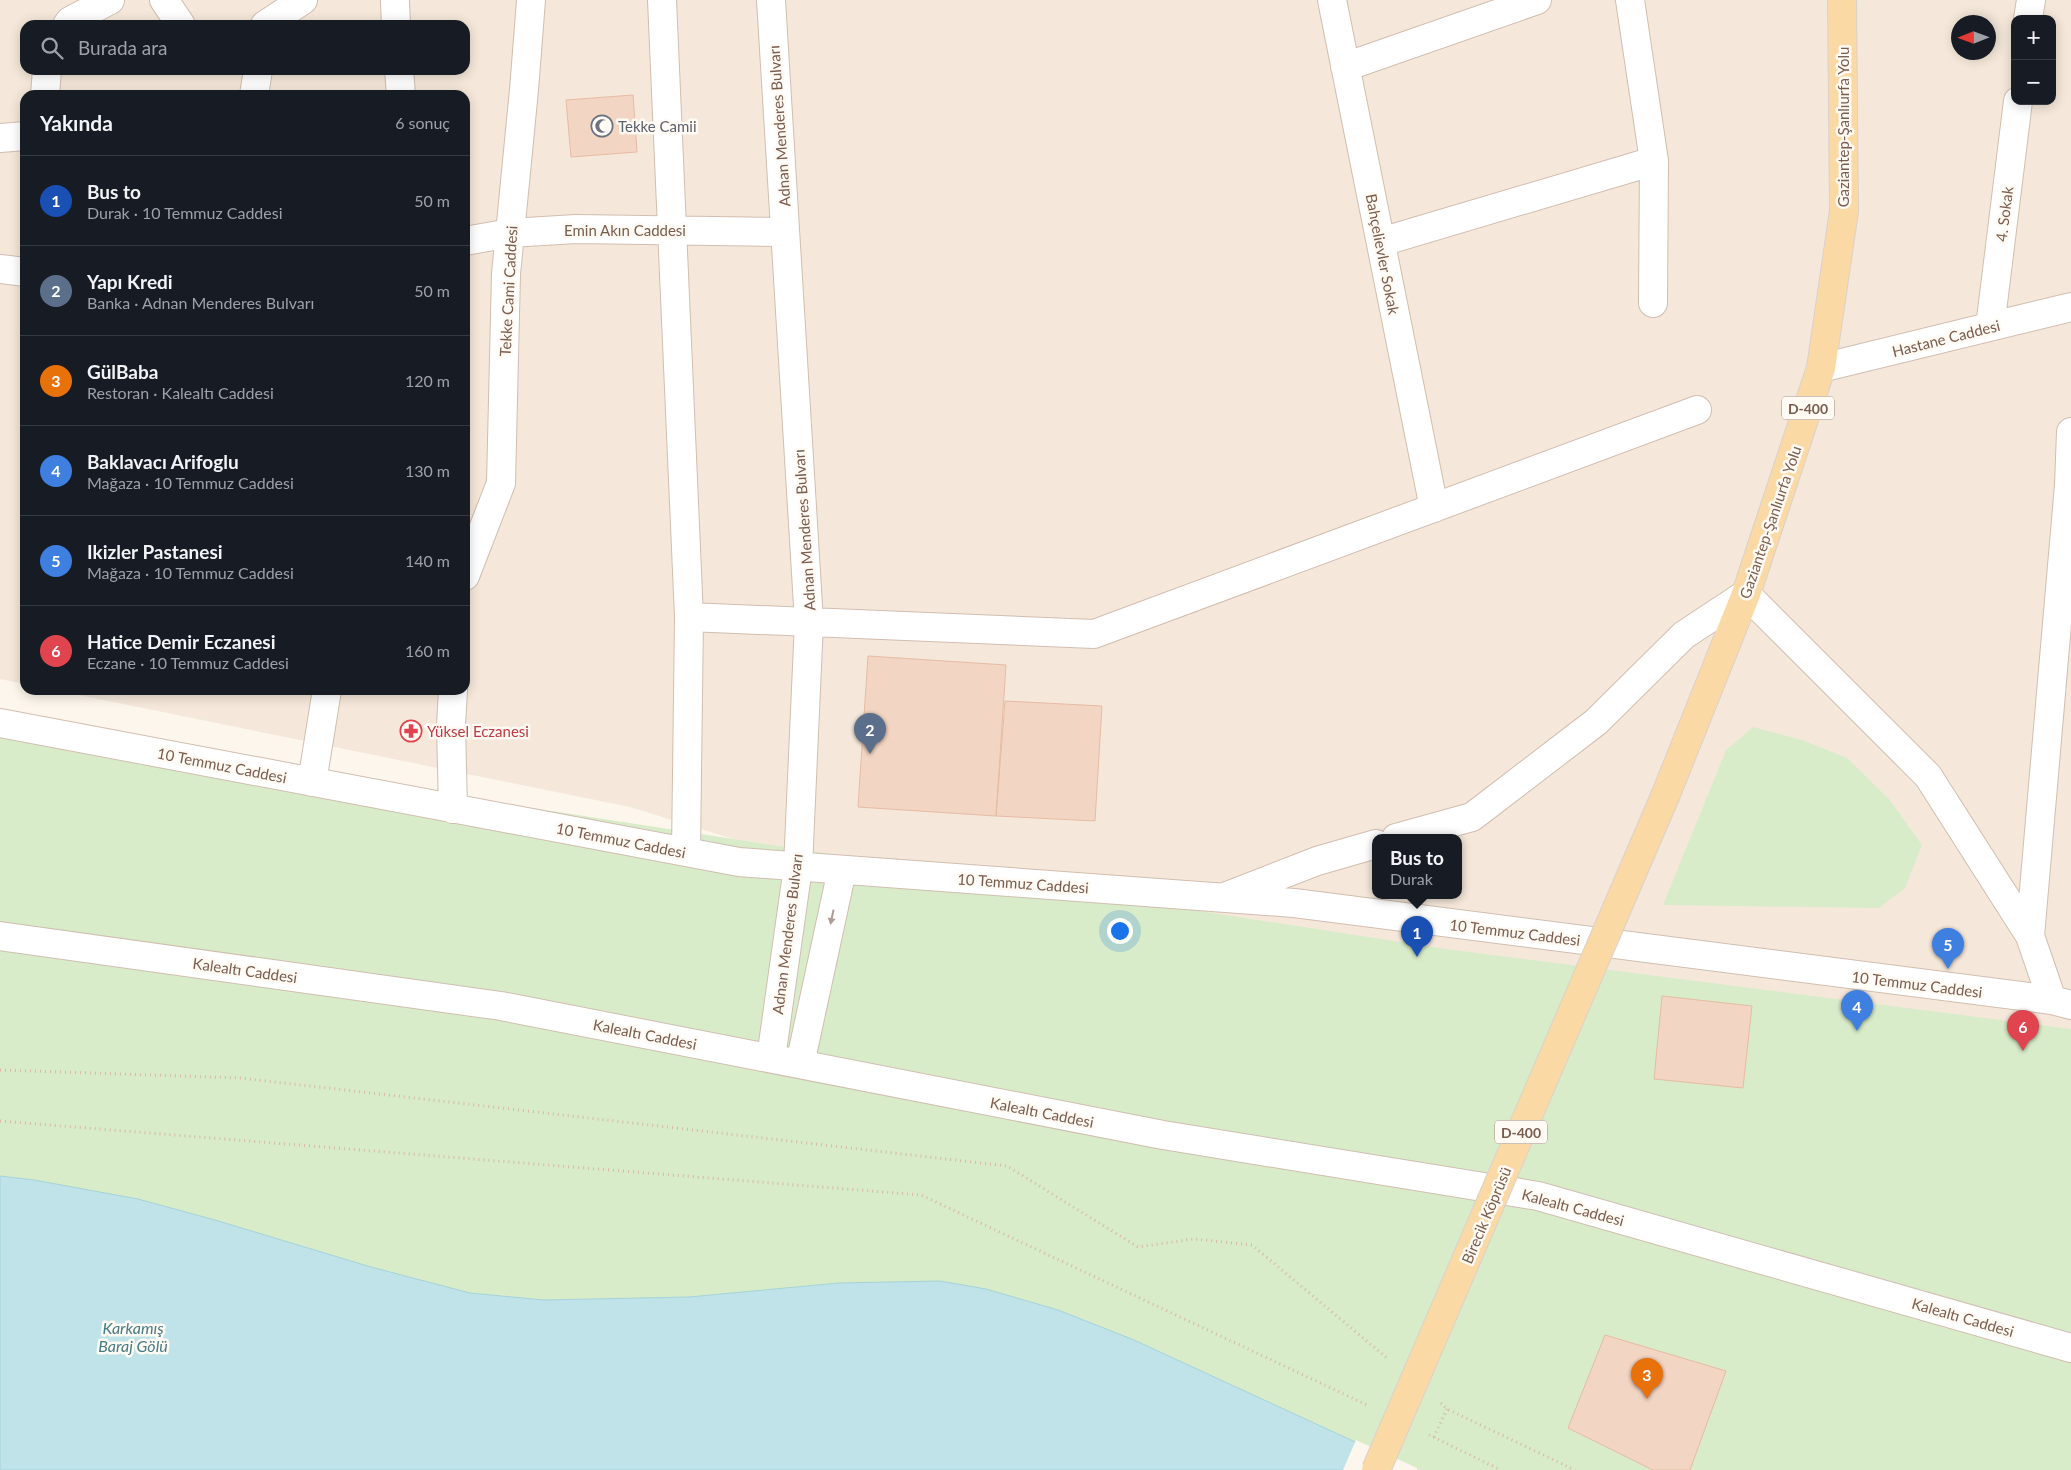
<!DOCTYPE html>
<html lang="tr">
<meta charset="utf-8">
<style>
body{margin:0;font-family:Lato,sans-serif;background:#20242c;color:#f1f3f6}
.controls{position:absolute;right:15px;top:15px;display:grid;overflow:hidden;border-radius:10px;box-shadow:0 2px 12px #0003}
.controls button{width:45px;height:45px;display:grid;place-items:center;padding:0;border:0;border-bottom:1px solid #363941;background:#171b24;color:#f1f3f6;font:25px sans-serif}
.compass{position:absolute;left:1951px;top:15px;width:45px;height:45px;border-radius:50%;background:#171b24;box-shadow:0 2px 12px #0003;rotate:269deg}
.you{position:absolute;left:1119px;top:930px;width:18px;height:18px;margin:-12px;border:4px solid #fff;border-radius:50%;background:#1a73e8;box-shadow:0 0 0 8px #1a73e833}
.badge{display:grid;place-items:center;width:32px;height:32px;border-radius:50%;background:#e76f51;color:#fff;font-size:16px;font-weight:700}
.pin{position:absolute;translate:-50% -41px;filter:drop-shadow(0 1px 2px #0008)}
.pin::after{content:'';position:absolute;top:26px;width:18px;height:15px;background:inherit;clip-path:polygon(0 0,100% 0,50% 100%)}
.popup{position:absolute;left:1372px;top:834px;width:90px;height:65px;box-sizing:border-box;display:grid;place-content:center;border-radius:10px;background:#171b24;filter:drop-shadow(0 1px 4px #0005);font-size:16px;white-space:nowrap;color:#9ea1a6}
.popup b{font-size:19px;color:#f1f3f6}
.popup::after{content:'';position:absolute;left:50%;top:100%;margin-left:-10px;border:10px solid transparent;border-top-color:#171b24}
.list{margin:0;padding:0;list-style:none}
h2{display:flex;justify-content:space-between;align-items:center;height:65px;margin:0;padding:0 20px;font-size:21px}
h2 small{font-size:16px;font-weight:400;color:#9ea1a6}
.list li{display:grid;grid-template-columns:32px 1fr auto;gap:15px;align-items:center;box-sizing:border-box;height:90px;padding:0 20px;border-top:1px solid #363941}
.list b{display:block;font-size:19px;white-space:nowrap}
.list p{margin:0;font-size:16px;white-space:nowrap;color:#9ea1a6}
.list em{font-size:16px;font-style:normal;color:#9ea1a6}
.icon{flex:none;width:28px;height:28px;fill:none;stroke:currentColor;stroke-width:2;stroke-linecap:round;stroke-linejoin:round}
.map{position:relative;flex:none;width:2071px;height:1470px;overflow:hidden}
.search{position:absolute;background:#171b24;box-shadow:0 2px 12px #0003;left:20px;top:20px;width:450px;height:55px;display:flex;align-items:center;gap:12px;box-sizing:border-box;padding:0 18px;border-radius:15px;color:#9ea1a6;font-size:19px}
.panel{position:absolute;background:#171b24;box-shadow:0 2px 12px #0003;left:20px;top:90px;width:450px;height:605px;border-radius:15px}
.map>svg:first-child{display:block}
.residential{fill:#f5e8da;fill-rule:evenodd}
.green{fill:#d8ecc9}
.water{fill:#bfe3e8;stroke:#a5d3da}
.pier{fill:#fdf6ec}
.building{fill:#f3d5c3;stroke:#e6bba3}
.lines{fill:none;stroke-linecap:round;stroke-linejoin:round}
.minor-casing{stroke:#d1beb0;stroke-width:30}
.major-casing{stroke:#dad1cd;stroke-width:30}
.path{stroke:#d9b8a5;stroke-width:3;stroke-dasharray:1 4;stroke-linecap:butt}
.minor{stroke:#fff;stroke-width:28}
.major{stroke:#fbd9a5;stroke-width:28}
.major-bridge-casing{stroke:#dad1cd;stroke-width:30;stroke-linecap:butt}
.major-bridge{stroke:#fbd9a5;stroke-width:28}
.oneway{fill:#af9d94}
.labels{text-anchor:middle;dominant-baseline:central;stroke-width:5;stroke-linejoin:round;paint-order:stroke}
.shield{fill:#fffaf3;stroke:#a28b7f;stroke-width:1}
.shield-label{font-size:14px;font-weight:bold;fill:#7a5c4d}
.worship-label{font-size:15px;fill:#5b616d;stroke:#fffaf3;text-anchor:start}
.street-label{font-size:15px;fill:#7a5c4d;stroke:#fffaf3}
.health-label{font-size:15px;fill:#be3a42;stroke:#fffaf3;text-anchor:start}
.water-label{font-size:16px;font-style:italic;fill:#437c86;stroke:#fffaf3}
</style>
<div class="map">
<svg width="2071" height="1470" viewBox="0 0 2071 1470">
<rect width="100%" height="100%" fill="#fdf6ec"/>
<!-- residential -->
<path class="residential" d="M0,0h2071v1241l-34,1 -1407,-435 -576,-117h411v-595h-440v589l-25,-5zM2015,19h37v82h-37zM1958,22h30v30h-30zM25,25h440v45h-440zM1376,838h82v58h-82z"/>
<!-- green -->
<path class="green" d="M0,726l1446,223 625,80v441h-1046l-1025,-215z
M1753,727l49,13 45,18 42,41 33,46 -17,43 -26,20 -216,-3 63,-155z"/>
<!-- water -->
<path class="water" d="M0,1176l34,4 104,19 77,21 156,47 99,26 74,7 145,-3 150,-14 101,-2 46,8 72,21 76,30 282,130h-1416z"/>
<!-- pier -->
<path class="pier" d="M1356,1440l61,28v2h-74z"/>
<!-- building -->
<path class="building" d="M633,95l4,57 -66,5 -5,-57z
M868,656l138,9 -10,151 -138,-9z
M1005,701l97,5 -7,115 -99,-5z
M1662,996l90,10 -9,82 -89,-9z
M1605,1335l121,36 -36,99h-37l-85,-42z"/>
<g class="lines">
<!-- minor casing -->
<g class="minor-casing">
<path id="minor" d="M164,0l17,25
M662,0l27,617 -3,235
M771,0l38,622 -11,245 -27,191
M1332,0l102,508
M1630,0l24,161 -1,142
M395,2l1,23
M2028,19l3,-19
M67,25l3,-4 40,-21
M265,25l38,-25
M1345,67l192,-67
M399,70l2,25
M45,95l2,-25
M254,95l4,-25
M0,138l25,-2
M465,241l45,-8 66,-4 209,3
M1381,242l273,-81
M0,269l25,3
M1990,327l28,-226
M1821,368l250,-61
M465,576l36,-93 5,-209 18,-184 7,-90
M689,617l405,17 603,-224
M453,690l-2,35 2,84
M0,723l739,139 555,41 758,97
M312,782l15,-92
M1396,838l76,-21 124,-95 88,-87 62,-41 182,182 102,160 22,64 19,5
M1227,896l90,-35 59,-17
M0,936l501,70 662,129 375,61 533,152
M2030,936l39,-451 2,-53
M800,1064l42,-194"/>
</g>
<!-- major casing -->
<g class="major-casing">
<path id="major" d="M1666,794l80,-200 75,-226 23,-157 -2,-211"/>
</g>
<!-- path -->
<path class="path" d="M0,1070l240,8 767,88 131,81 56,-8 58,6 135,113
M0,1121l921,74 446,210
M1441,1403l6,6 128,61
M1429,1435l72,35
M1434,1437l13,-28"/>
<!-- minor -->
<use href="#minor" class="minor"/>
<!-- major -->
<use href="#major" class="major"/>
<!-- major-bridge casing -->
<g class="major-bridge-casing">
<path id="major-bridge" d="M1376,1470l290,-676"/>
</g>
<!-- major-bridge -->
<use href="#major-bridge" class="major-bridge"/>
</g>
<!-- one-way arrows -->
<defs><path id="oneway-solid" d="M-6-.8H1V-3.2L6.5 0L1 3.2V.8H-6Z" transform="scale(1.25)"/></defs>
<use class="oneway" href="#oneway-solid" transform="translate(832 917) rotate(102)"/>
<!-- icons -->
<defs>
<g id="mosque-ring" transform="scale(1.125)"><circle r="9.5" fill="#fffaf3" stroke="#6b7280" stroke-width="1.5"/><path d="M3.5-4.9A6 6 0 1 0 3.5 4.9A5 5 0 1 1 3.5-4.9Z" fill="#6b7280"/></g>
<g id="pharmacy-ring" transform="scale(1.125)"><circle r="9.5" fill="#fffaf3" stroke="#e0444e" stroke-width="1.5"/><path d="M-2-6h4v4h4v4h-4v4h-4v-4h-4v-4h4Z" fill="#e0444e"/></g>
</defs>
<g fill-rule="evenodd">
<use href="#mosque-ring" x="602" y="126"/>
<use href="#pharmacy-ring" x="411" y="731"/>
</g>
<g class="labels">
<!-- shield labels -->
<g class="shield">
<rect x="1782" y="396.5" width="52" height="23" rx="4"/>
<rect x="1495" y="1120.5" width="52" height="23" rx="4"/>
</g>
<g class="shield-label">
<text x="1808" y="408">D-400</text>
<text x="1521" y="1132">D-400</text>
</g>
<!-- worship labels -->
<g class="worship-label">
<text x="618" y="126">Tekke Camii</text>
</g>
<!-- street labels -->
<g class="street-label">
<text transform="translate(779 126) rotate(-94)">Adnan Menderes Bulvarı</text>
<text transform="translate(1843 127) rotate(-90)">Gaziantep-Şanlıurfa Yolu</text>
<text transform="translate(2004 214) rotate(-83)">4. Sokak</text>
<text x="625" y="230">Emin Akın Caddesi</text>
<text transform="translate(1383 254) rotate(79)">Bahçelievler Sokak</text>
<text transform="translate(508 291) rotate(-87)">Tekke Cami Caddesi</text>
<text transform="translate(1946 338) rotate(-14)">Hastane Caddesi</text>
<text transform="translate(1770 522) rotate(-71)">Gaziantep-Şanlıurfa Yolu</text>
<text transform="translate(804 530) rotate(-94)">Adnan Menderes Bulvarı</text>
<text transform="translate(222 765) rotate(11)">10 Temmuz Caddesi</text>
<text transform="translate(621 840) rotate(11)">10 Temmuz Caddesi</text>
<text transform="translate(1023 883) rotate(4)">10 Temmuz Caddesi</text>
<text transform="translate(1515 932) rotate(7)">10 Temmuz Caddesi</text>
<text transform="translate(787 934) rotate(-83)">Adnan Menderes Bulvarı</text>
<text transform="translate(245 970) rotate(8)">Kalealtı Caddesi</text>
<text transform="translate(1917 984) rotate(7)">10 Temmuz Caddesi</text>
<text transform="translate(645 1034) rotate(11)">Kalealtı Caddesi</text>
<text transform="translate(1042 1112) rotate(11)">Kalealtı Caddesi</text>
<text transform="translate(1573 1207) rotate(15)">Kalealtı Caddesi</text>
<text transform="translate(1486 1215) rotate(-67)">Birecik Köprüsü</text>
<text transform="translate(1963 1317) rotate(16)">Kalealtı Caddesi</text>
</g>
<!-- health labels -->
<g class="health-label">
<text x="427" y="731">Yüksel Eczanesi</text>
</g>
<!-- water labels -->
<g class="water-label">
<text x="133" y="1327">Karkamış<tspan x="133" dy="18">Baraj Gölü</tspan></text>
</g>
</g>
</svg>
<div class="controls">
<button>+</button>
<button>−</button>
</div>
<svg class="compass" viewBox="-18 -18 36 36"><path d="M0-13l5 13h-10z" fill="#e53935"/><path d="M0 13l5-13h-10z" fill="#9ea1a6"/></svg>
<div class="you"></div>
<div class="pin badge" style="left:1417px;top:957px;background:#1a4fb4">1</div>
<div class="popup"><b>Bus to</b>Durak</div>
<div class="pin badge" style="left:870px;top:754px;background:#5c6f8a">2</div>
<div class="pin badge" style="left:1647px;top:1399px;background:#e8710a">3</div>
<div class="pin badge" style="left:1857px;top:1031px;background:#3f7fe0">4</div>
<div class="pin badge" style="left:1948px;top:969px;background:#3f7fe0">5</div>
<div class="pin badge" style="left:2023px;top:1051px;background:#e0444e">6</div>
<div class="search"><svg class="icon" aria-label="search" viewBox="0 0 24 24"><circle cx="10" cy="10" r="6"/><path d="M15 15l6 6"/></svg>Burada ara</div>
<section class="panel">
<h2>Yakında<small>6 sonuç</small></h2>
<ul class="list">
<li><span class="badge" style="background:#1a4fb4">1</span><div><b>Bus to</b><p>Durak · 10 Temmuz Caddesi</p></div><em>50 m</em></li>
<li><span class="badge" style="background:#5c6f8a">2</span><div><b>Yapı Kredi</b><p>Banka · Adnan Menderes Bulvarı</p></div><em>50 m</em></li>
<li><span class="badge" style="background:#e8710a">3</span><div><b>GülBaba</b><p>Restoran · Kalealtı Caddesi</p></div><em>120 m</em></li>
<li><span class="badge" style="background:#3f7fe0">4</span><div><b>Baklavacı Arifoglu</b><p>Mağaza · 10 Temmuz Caddesi</p></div><em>130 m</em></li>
<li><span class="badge" style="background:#3f7fe0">5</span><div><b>Ikizler Pastanesi</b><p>Mağaza · 10 Temmuz Caddesi</p></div><em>140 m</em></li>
<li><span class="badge" style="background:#e0444e">6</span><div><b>Hatice Demir Eczanesi</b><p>Eczane · 10 Temmuz Caddesi</p></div><em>160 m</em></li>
</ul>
</section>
</div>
